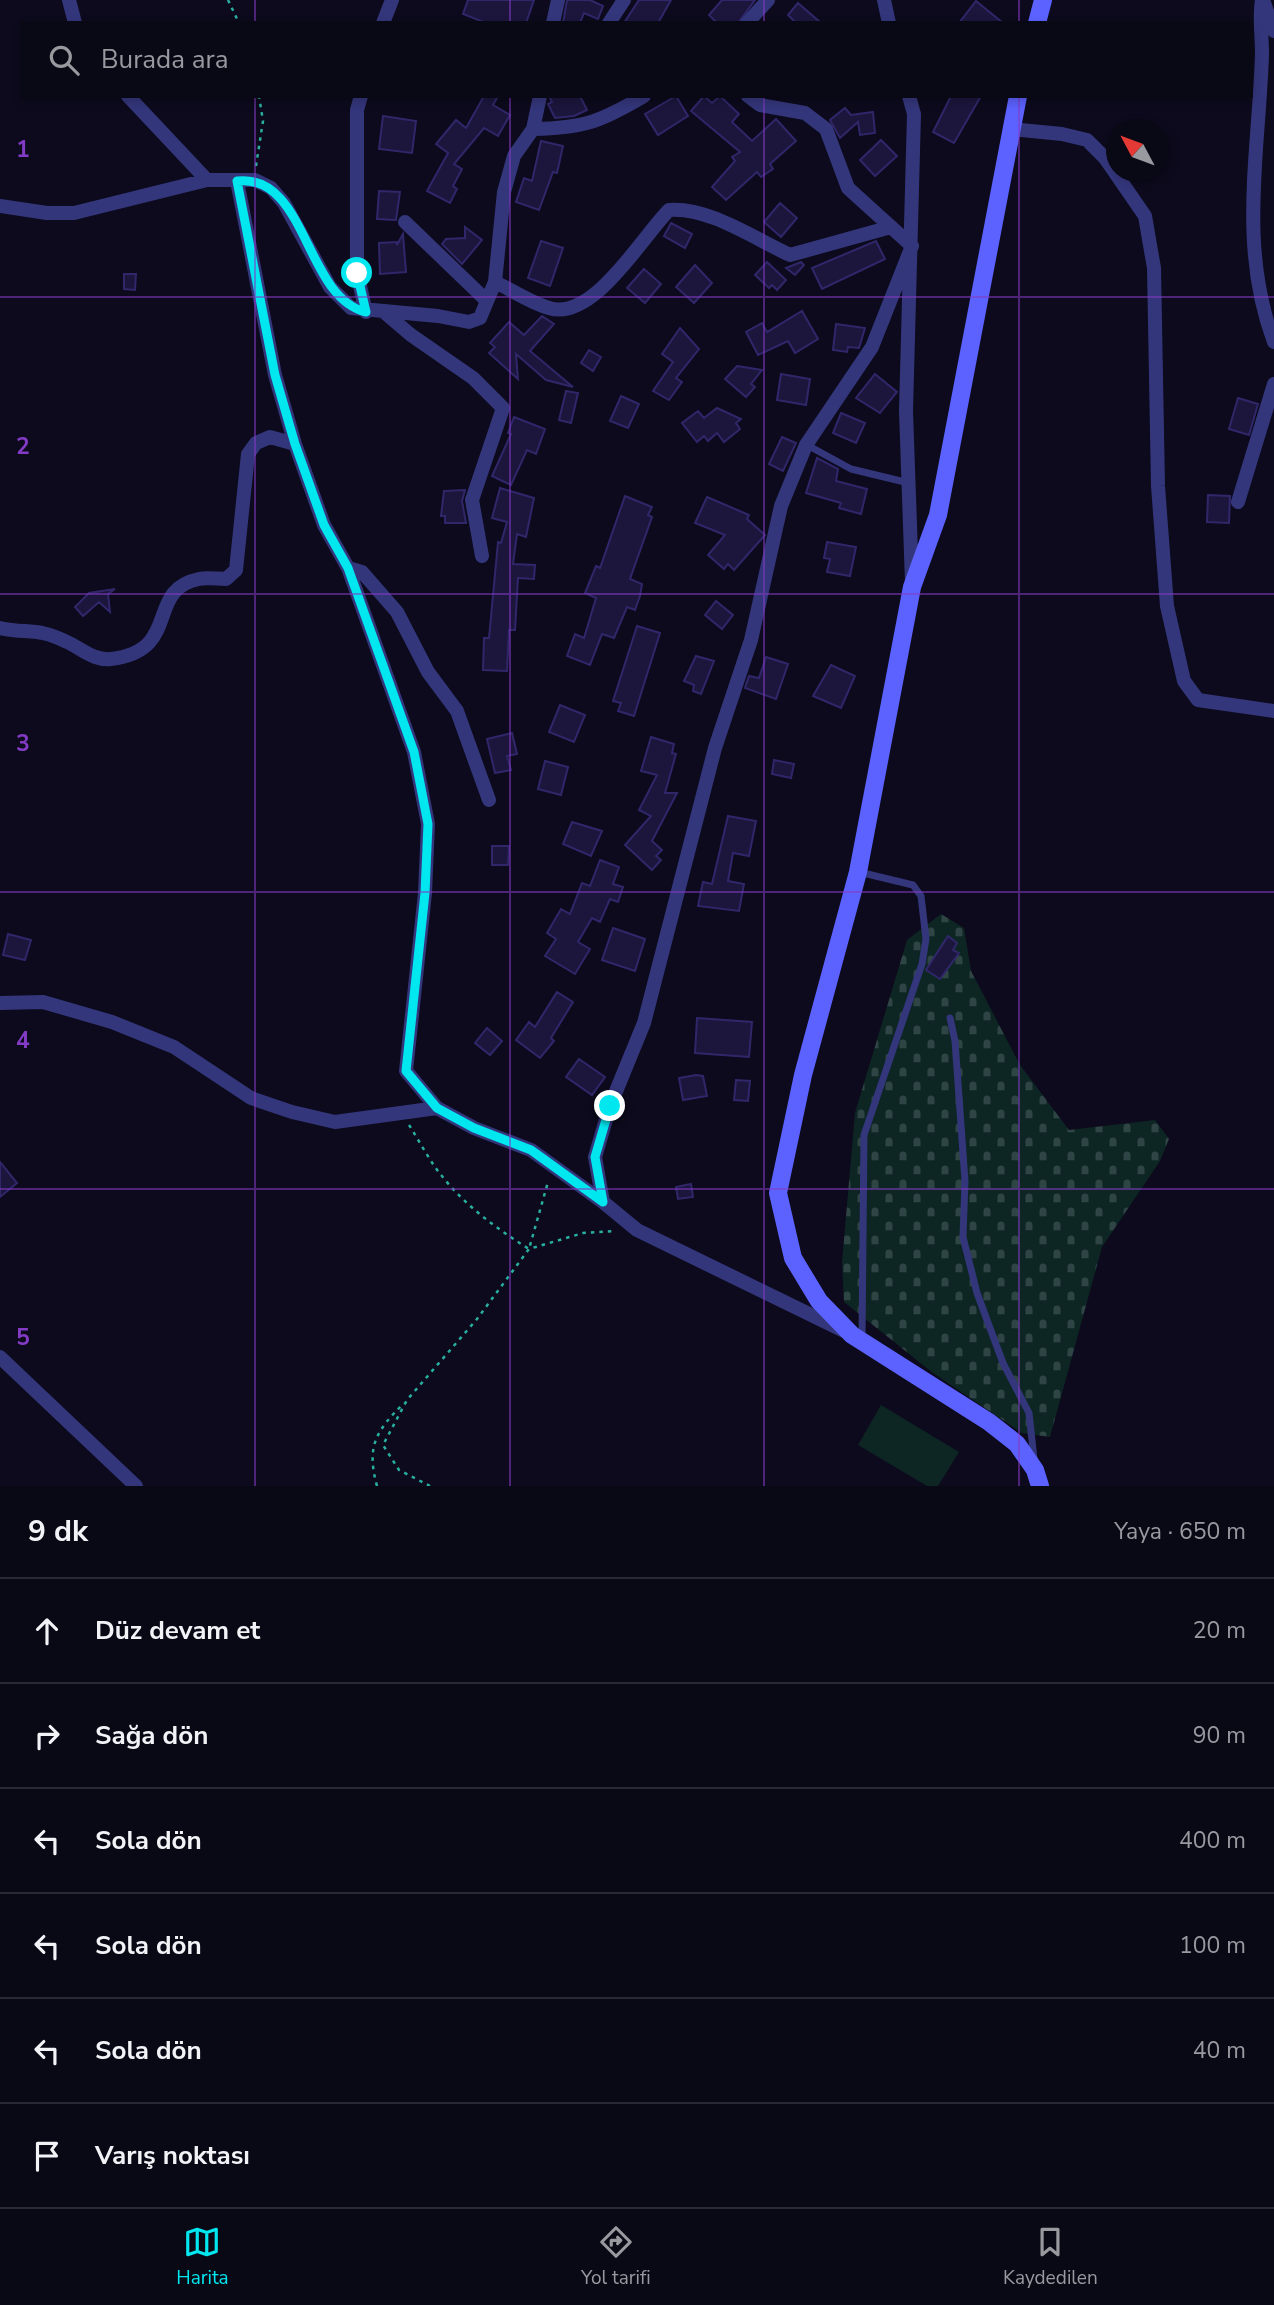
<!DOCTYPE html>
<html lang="tr">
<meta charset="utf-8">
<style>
body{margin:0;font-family:"Nunito Sans",sans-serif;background:#12111e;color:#f1f3f6}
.compass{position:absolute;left:1106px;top:119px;width:63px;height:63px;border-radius:50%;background:#090815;box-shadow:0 4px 10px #0003;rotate:311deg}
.stop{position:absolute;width:21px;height:21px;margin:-16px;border:5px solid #00e7f0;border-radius:50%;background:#fff}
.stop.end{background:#00e7f0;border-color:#fff;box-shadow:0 2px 7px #0008}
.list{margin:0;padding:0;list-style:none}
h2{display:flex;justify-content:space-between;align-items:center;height:91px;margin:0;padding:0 28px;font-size:30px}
h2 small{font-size:23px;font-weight:400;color:#999aa0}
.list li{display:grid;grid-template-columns:46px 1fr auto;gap:21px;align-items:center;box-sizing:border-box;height:105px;padding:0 28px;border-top:2px solid #292934}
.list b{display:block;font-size:26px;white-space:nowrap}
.list em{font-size:23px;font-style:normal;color:#999aa0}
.icon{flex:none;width:38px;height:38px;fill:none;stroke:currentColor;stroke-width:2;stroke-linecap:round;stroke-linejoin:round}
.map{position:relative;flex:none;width:1274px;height:1486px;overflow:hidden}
.search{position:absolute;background:#090815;box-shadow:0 4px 10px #0003;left:21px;right:21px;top:21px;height:77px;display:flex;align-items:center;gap:18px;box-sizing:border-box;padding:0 24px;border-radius:0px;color:#999aa0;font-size:26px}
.sheet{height:721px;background:#090815}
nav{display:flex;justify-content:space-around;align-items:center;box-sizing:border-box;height:98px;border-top:2px solid #292934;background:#090815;font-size:19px;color:#999aa0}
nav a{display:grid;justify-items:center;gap:4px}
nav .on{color:#00e7f0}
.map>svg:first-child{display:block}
.green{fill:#0d2623}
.cemetery{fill:url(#cemetery-stones)}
.building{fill:#1c163d;stroke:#30276a;stroke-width:2}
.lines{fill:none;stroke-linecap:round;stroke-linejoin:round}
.path{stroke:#29af9f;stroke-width:2.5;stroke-dasharray:3.5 5;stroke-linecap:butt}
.lane{stroke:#34367c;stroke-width:7}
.street{stroke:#34367c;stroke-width:14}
.secondary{stroke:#5c62ff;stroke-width:18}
.route{stroke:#00e7f0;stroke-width:9}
.grid{fill:none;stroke:#833bc5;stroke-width:2;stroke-opacity:0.55}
.grid-label{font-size:23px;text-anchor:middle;font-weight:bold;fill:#833bc5;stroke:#0c0a1c;stroke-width:5;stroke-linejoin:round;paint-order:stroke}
</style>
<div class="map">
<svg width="1274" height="1486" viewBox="0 0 1274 1486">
<defs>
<pattern id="cemetery-stones" width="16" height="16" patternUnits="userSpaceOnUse" patternTransform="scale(1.75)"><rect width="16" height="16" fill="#0d2623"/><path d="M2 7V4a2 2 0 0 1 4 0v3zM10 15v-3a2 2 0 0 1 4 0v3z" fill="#2f4444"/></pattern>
</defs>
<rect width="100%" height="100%" fill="#0c0a1c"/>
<!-- green -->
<path class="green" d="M881,1405l78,47 -21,34h-11l-69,-41z"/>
<!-- cemetery -->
<path class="cemetery" d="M941,914l23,14 7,43 49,94 49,65 86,-10 14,19 -9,22 -58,86 -52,190 -28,-4 -89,-60 -89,-71 -2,-40 13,-149 52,-173z"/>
<!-- building -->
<path class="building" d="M468,0h66l-8,23h-40l-23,-9z
M567,0h23l13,6 -5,13 -14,-6 -4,10h-17z
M639,0h32l-13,23h-34z
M722,0h33l-17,23h-21l-8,-8z
M976,1l27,22h-44z
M798,3l23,20h-25l-8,-8z
M484,96h14l-5,9 17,10 -12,21 -14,-8 -30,36 8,5 -9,17 4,3 -7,14 -23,-12 21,-38 -12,-9 20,-24 10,8z
M549,96h31l7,14 -13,6 -19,2 -7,-14 4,-2z
M676,96l12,20 -30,19 -13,-21z
M704,96l8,7 8,-7 19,18 -7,8 20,19 24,-22 20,22 -26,23 3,5 -12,8 -4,-5 -31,28 -14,-13 23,-26 -3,-4 8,-5 -49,-41z
M951,96h30l-27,47 -21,-11z
M845,108l6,7 22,-3 2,21 -15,2 -2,-13 -18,16 -10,-18z
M383,116l33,5 -4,32 -33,-4z
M881,140l16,16 -22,20 -15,-16z
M541,141l22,5 -6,27 -4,-1 -14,38 -23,-8 8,-24 8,3z
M379,191l21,1 -4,28 -19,-1z
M780,203l17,15 -16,19 -17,-15z
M671,223l21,11 -7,14 -21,-12z
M465,227l17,13 -20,24 -20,-20 4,-5 19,-1z
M403,234l3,38 -26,2 -1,-31 18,-1v3z
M541,241l22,7 -13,38 -22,-8z
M876,241l9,18 -63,30 -10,-21z
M767,262l19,18 -9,10 -5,-5 -3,3 -14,-13z
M801,262l3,3 -9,10 -9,-7z
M695,265l17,18 -18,20 -18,-16z
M644,269l17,15 -16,19 -18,-15z
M124,274h12l-1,16 -11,-1z
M802,311l16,28 -23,14 -7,-12 -30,14 -12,-23 16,-9 5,9z
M542,316l12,8 -24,27 43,36 -27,-7 -30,-26 2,25 -29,-26 6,-6 -5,-4 19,-21 15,13z
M836,324l29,4 -6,20 -11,-1 -1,5 -14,-2z
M680,328l19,21 -23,29 6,4 -13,18 -16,-9 20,-29 -11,-8z
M589,350l12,7 -8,14 -12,-8z
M737,366l25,4 -11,14 4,3 -9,10 -21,-18z
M781,374l29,5 -4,26 -29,-5z
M875,374l22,18 -17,21 -24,-15z
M566,391l12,2 -7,30 -12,-3z
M621,396l18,8 -11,24 -18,-7z
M1238,398l20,6 -9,31 -20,-6z
M717,408l24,11 -5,4 4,6 -16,13 -7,-9 -9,8 -4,-5 -7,6 -15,-19 16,-12 6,7z
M841,413l24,10 -9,20 -23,-10z
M514,417l31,12 -9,25 -9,-4 -16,35 -19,-9 19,-42 -3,-1z
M782,437l14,6 -13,28 -14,-7z
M817,458l21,11 -2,12 31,8 -6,25 -22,-6 2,-5 -35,-10z
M500,488l34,10 -8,39 -9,-3 -4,30 22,1 -1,14 -16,-1 -3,52h-6l-2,41 -24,-1 1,-32h5l9,-96 3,1 6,-21 -15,-4z
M465,490l-3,11 4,22h-21v-7h-4l3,-25z
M1208,495l22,1 -1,27 -22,-1z
M625,496l27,11 -4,8 4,2 -22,62 12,5 -2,12 -5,14 -8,-3 -13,31 -12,-4 -12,31 -23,-9 8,-22 9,4 12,-40 -11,-5 11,-27 4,2z
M707,497l42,18 -2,4 18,16 -31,35 -6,-6 -4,5 -16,-14 17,-20 -30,-12z
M827,542l29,5 -6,29 -23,-4 3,-13 -6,-1z
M115,589l-7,5 2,18 -11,-10 -16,14 -8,-9 14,-14z
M716,601l17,14 -11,14 -17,-14z
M637,626l23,7 -26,83 -16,-5 3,-8 -8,-2z
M696,656l18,5 -13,33 -8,-3 1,-6 -10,-4z
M766,657l22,7 -12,35 -31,-11 4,-12 10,2z
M831,665l24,11 -14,32 -28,-12z
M560,705l25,10 -11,27 -25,-10z
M512,733l5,21 -10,2 4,14 -16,3 -8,-34z
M651,737l23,7 -2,9 4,1 -11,39h12l-25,48 10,9 -6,6 5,4 -9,10 -27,-25 26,-29 -12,-6 18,-35 -16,-4z
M774,760l20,4 -3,14 -19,-4z
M545,761l23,6 -7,28 -23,-6z
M728,816l28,5 -7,35 -16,-3 -5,28 16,3 -5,27 -41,-5 5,-24 9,2z
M572,822l30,9 -11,25 -28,-12z
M492,846h17l-1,19h-16z
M600,860l19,7 -6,17 10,3 -5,15 -8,-3 -10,23 -8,-4 -14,24 12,7 -15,25 -30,-18 11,-17 -9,-6 14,-24 9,5 12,-31 8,3z
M613,928l32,11 -10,32 -33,-11z
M8,934l23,6 -6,20 -22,-5z
M948,936l9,7 -4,7 6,3 -19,26 -14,-9z
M557,992l16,10 -22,36 3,3 -14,17 -24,-18 13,-18 6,5z
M697,1018l55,4 -3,35 -54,-4z
M487,1028l15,13 -12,14 -15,-12z
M579,1059l26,18 -13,18 -26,-18z
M696,1075l7,1 4,20 -24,4 -4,-22z
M736,1080l14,1 -2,20 -14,-1z
M0,1162l17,21 -17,14z
M691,1184l2,13 -15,2 -2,-12z"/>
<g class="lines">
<!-- path -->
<path class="path" d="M228,0l11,23
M256,166l7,-45 -4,-25
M409,1125c9,14 17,29 26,42 25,35 59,60 94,82l19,-67
M377,1486c-11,-40 -1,-55 27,-83
M430,1486l-31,-16 -16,-25 24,-45 70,-81 52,-70 54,-16 33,-2"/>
<!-- lane -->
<path class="lane" d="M807,445l44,24 58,14
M859,872l54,13 8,11 5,43 -4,25 -58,171 -2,205
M950,1018l5,23 10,140 -2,56 14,56 26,70 26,50 5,46"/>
<!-- street -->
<path class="street" d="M69,0l6,23
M884,0l5,23
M1262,0c-3,18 0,35 0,54 -3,98 -24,192 12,288
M1263,0l11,31
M383,23l9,-23
M553,23l5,-23
M609,23l15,-23
M747,23l21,-23
M128,96l79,84
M361,96l-4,14v163l9,39
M748,96l12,9 45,8 21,16 22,59 64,58 -40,101 -66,98 -25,61 -30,134 -36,108 -71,275 -34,83 -15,51 8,45 34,28 207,101
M909,96l5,18 -8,297 6,171
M533,129c51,-1 67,-7 111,-33
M1010,129l52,5 25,6 18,18 40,58 9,52 4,218 9,120 17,75 14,19 76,11
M237,181l38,194 20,69 29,81 24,43 66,184 14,72 -3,69 -19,178 31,37 37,20 57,22 72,52
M0,206l47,7h27l133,-33h48l16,8 13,15 46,84 21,21 87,8 31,6 11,-4 15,-36 9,-90 10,-36 19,-27 7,-33
M405,222l82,79
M495,282c17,8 36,21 54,26 44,14 93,-71 120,-98 40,-3 84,28 121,45l101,-28
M384,312l27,23 62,43 30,30 -31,92 10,56
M1238,502l36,-118
M348,568l14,4 35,40 31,60 29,39 32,89
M0,628c28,6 37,-1 67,14 15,7 27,19 44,17 72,-9 33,-69 88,-80 8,-2 18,0 27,0l10,-9 12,-116 8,-11 14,-6 25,7
M0,1003l43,-1 69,20 62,25 77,51 41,14 43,10 102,-14
M0,1357l136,129"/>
<!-- secondary -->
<path class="secondary" d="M1037,23l6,-23
M1018,96l-80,419 -26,72 -54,285 -55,203 -25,118 15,65 26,43 33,34 137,87 28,22 18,26 5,16"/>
</g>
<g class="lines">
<!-- route -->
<path class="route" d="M357,273l9,39c-61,-14 -59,-139 -129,-131l38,194 20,69 29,81 24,43 66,184 14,72 -3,69 -19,178 31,37 37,20 57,22 72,52 -8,-45 15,-51"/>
</g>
<!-- grid -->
<path class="grid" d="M255,0v23M510,0v23M764,0v23M1019,0v23M255,96v1390M510,96v1390M764,96v1390M1019,96v1390M0,297h1274M0,594h1274M0,892h1274M0,1189h1274"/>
<g class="grid-label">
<text x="23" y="157">1</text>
<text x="23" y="454">2</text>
<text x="23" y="751">3</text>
<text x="23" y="1048">4</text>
<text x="23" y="1345">5</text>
</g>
</svg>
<svg class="compass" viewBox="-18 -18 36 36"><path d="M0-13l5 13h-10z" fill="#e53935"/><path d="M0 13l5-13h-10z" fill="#999aa0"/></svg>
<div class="stop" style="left:357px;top:273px"></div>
<div class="stop end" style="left:610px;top:1106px"></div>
<div class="search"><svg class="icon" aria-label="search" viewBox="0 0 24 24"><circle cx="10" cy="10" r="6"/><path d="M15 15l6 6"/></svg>Burada ara</div>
</div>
<section class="sheet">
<h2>9 dk<small>Yaya · 650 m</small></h2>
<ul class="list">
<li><svg class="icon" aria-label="ahead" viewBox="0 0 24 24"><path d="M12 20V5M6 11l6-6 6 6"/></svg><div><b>Düz devam et</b></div><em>20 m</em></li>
<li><svg class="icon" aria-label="right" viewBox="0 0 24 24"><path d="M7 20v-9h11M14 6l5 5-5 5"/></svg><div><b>Sağa dön</b></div><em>90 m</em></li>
<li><svg class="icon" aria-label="left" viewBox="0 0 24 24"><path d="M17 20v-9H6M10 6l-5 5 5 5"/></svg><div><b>Sola dön</b></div><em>400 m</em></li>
<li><svg class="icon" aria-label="left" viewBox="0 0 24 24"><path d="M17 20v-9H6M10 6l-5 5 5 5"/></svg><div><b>Sola dön</b></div><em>100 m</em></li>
<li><svg class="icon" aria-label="left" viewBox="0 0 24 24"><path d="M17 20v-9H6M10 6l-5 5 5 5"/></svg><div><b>Sola dön</b></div><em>40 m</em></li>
<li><svg class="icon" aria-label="arrive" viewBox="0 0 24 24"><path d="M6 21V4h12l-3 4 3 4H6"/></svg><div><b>Varış noktası</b></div></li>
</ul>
</section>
<nav>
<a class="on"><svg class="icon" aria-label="map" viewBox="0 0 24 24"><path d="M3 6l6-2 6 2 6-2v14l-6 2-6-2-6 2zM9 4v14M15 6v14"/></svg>Harita</a>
<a><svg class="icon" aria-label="directions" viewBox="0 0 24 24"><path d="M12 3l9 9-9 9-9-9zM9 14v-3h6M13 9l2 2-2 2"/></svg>Yol tarifi</a>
<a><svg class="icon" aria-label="saved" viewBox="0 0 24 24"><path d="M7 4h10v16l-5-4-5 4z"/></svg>Kaydedilen</a>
</nav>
